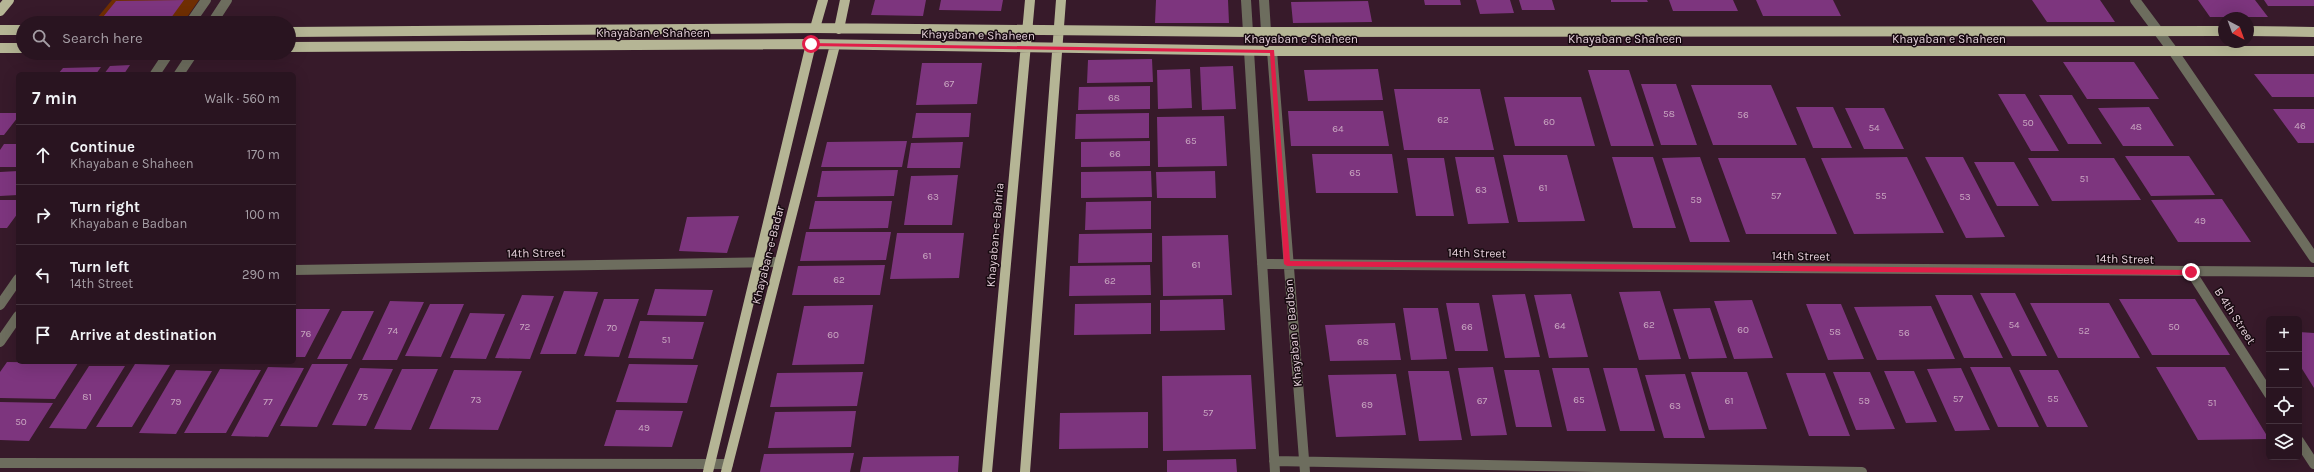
<!DOCTYPE html>
<meta charset="utf-8">
<style>
body{margin:0;font-family:Karla,sans-serif;background:#311d29;color:#f1f3f6}
.controls{position:absolute;right:12px;bottom:12px;display:grid;overflow:hidden;border-radius:6px;box-shadow:0 4px 16px #0002}
.controls button{width:36px;height:36px;display:grid;place-items:center;padding:0;border:0;border-bottom:1px solid #45333e;background:#291420;color:#f1f3f6;font:20px sans-serif}
.compass{position:absolute;left:2218px;top:12px;width:36px;height:36px;border-radius:50%;background:#291420;box-shadow:0 4px 16px #0002;rotate:139deg}
.stop{position:absolute;width:12px;height:12px;margin:-9px;border:3px solid #e11d48;border-radius:50%;background:#fff}
.stop.end{background:#e11d48;border-color:#fff;box-shadow:0 1px 4px #0008}
.list{margin:0;padding:0;list-style:none}
h2{display:flex;justify-content:space-between;align-items:center;height:52px;margin:0;padding:0 16px;font-size:17px}
h2 small{font-size:13px;font-weight:400;color:#a59ea5}
.list li{display:grid;grid-template-columns:26px 1fr auto;gap:12px;align-items:center;box-sizing:border-box;height:60px;padding:0 16px;border-top:1px solid #45333e}
.list b{display:block;font-size:15px;white-space:nowrap}
.list p{margin:0;font-size:13px;white-space:nowrap;color:#a59ea5}
.list em{font-size:13px;font-style:normal;color:#a59ea5}
.icon{flex:none;width:22px;height:22px;fill:none;stroke:currentColor;stroke-width:2;stroke-linecap:round;stroke-linejoin:round}
.map{position:relative;flex:none;width:2314px;height:472px;overflow:hidden}
.search{position:absolute;background:#291420;box-shadow:0 4px 16px #0002;left:16px;top:16px;width:280px;height:44px;display:flex;align-items:center;gap:10px;box-sizing:border-box;padding:0 14px;border-radius:22px;color:#a59ea5;font-size:15px}
.panel{position:absolute;background:#291420;box-shadow:0 4px 16px #0002;left:16px;top:72px;width:280px;height:292px;border-radius:6px}
.map>svg:first-child{display:block}
.green{fill:#6f2e02}
.building{fill:#7d357e}
.lines{fill:none;stroke-linecap:round;stroke-linejoin:round}
.minor{stroke:#6d6d5e;stroke-width:10}
.major{stroke:#b5b595;stroke-width:10}
.route{fill:#e11d48}
.labels{text-anchor:middle;dominant-baseline:central;stroke-width:3;stroke-linejoin:round;paint-order:stroke}
.number-label{font-size:10px;fill:#c9a7c1}
.street-label{font-size:12px;fill:#e2cdd7;stroke:#170a10}
</style>
<div class="map">
<svg width="2314" height="472" viewBox="0 0 2314 472">
<rect width="100%" height="100%" fill="#371a2a"/>
<!-- green -->
<path class="green" d="M112,0h87l-16,23h-90z"/>
<!-- building -->
<path class="building" d="M184,0l-16,22h-69l17,-21z
M875,0h51l-3,16 -52,-1z
M941,0h62l-2,11 -62,-1z
M1156,0h72l1,23h-74z
M1424,0h36l1,5h-36z
M1476,0h34l4,13 -34,1z
M1519,0h33l3,10h-33z
M1611,0h36l1,2h-37z
M1669,0h64l5,11h-65z
M1756,0h77l8,16h-78z
M2032,0h68l15,22h-68z
M2198,0h57l13,17h-58z
M2264,0h50v6h-46z
M1368,1l4,21 -79,1 -2,-21z
M1152,59l1,23 -66,1 1,-23z
M2063,62h71l25,37h-72z
M922,63h60l-5,41 -61,1z
M130,65l-6,9h-20l6,-8z
M1233,66l3,43 -34,1 -2,-43z
M101,67l-5,7h-38l5,-6z
M1190,69l2,39 -34,1 -1,-39z
M1378,69l5,31 -75,1 -4,-31z
M1588,70h41l25,76h-43z
M2254,74h60v23h-42z
M1641,84h35l21,61h-36z
M1691,85h80l26,60h-84z
M1150,86v23l-72,1 1,-23z
M1394,89h86l14,61h-90z
M1998,94h27l34,57h-28z
M2039,95h33l30,49h-34z
M1504,97h77l14,49h-80z
M1796,107h37l19,41h-39z
M2149,107l25,39h-51l-25,-38z
M1845,108h39l20,41h-40z
M2273,109h41v34h-16z
M1288,111h95l6,35h-98z
M0,113h18v4l-14,18h-4z
M916,113h55l-2,24 -57,1z
M1149,113v25l-74,1 1,-25z
M1224,116l3,50 -69,1 -1,-50z
M907,141l-5,26h-81l6,-25z
M1150,141v25l-69,1v-25z
M963,142l-3,26h-53l4,-25z
M4,144h14v23h-18v-17z
M1312,154h80l6,39h-82z
M1503,155h64l18,66 -67,1z
M2125,156h64l26,39 -64,1z
M1455,157h39l15,66 -41,1z
M1612,157h41l23,71h-43z
M1700,157l30,85h-40l-28,-84z
M1907,157l37,76 -90,1 -33,-76z
M1925,157h38l42,80 -39,1z
M1407,158h37l10,58h-38z
M1718,158h87l32,76h-91z
M2028,158h86l27,42 -89,1z
M1974,162h40l25,44h-42z
M898,170l-4,26 -77,1 5,-26z
M18,171v24l-18,1v-24z
M1151,171l1,26 -71,1v-26z
M1215,171l1,27h-59l-1,-26z
M958,175l-6,50h-48l7,-49z
M2222,199l29,43h-73l-27,-42z
M0,200h18v13l-11,15h-7z
M815,201h77l-4,27 -79,1z
M1151,201v28l-66,1 1,-28z
M739,216l-12,37 -48,-2 8,-34z
M806,232h85l-5,28 -86,1z
M897,233h67l-5,45 -69,1z
M1152,233v29l-74,1 1,-29z
M1228,235l4,60 -69,1 -1,-60z
M885,265l-5,30h-88l6,-29z
M1150,265l1,30 -82,1 1,-30z
M655,289l58,1 -7,26 -59,-1z
M564,291l34,1 -22,62h-36z
M1660,291l21,68 -42,1 -20,-68z
M1980,293h35l32,63h-35z
M1525,294l15,63 -35,1 -13,-63z
M1571,294l17,63 -39,1 -15,-63z
M522,295l32,1 -24,63 -35,-1z
M1935,295h37l31,63h-39z
M604,299h35l-20,58 -35,-1z
M1223,299l2,31 -65,1v-31z
M2119,299h76l35,56h-78z
M1752,300l21,58 -39,1 -20,-58z
M390,301l34,1 -27,58h-35z
M1151,303v31l-77,1 1,-31z
M1446,303h33l9,48h-33z
M2030,303h79l31,55h-82z
M430,304h34l-23,53 -36,-1z
M1806,304h35l23,55 -36,1z
M873,305l-9,59 -72,1 12,-59z
M1931,306l24,53 -78,1 -23,-53z
M1403,308h35l9,51 -36,1z
M1710,308l17,50 -38,1 -16,-50z
M296,309h34l-25,48h-11z
M342,311h32l-23,48h-34z
M470,313l35,1 -19,45 -36,-1z
M640,321l64,1 -11,37 -65,-1z
M1395,323l6,37 -71,1 -5,-36z
M2299,332l15,1v55l-15,-24z
M7,362l71,1 -23,36 -55,-1v-26z
M135,364l35,1 -38,62h-36z
M312,364h36l-31,63 -37,-1z
M629,364l69,1 -11,38 -71,-1z
M89,366h36l-39,63 -37,-1z
M268,367l36,1 -36,69 -37,-1z
M1493,367l14,68 -36,1 -13,-68z
M1970,367h40l29,60h-41z
M2156,367h69l44,72 -71,1z
M360,368l33,1 -27,57 -34,-1z
M1552,368h37l17,63h-39z
M1603,368h34l18,63h-35z
M1961,368l29,62 -35,1 -28,-62z
M220,369l41,1 -35,63h-42z
M402,369h36l-27,61 -37,-1z
M176,370l36,1 -36,63 -37,-1z
M454,370l68,1 -24,59 -69,-1z
M1504,370h35l13,57h-36z
M2019,370h39l30,57h-41z
M1408,371h41l13,69 -43,1z
M1884,371h30l23,51 -31,1z
M863,372l-6,34 -87,1 7,-34z
M1691,372h56l20,57 -58,1z
M1833,372h37l25,57 -39,1z
M1786,373h39l25,63h-41z
M1396,374l10,61 -70,2 -8,-62z
M1685,374l20,64h-41l-19,-63z
M1251,375l5,74 -93,2 -1,-75z
M0,402l53,1 -24,38 -29,-1z
M616,410l67,1 -11,36 -68,-1z
M856,411l-5,36 -83,1 7,-36z
M1148,412v36l-89,1 1,-36z
M854,453l-4,19h-90l4,-18z
M959,456l-1,16h-98l3,-15z
M1236,459l1,13h-70v-12z"/>
<g class="lines">
<!-- minor -->
<path class="minor" d="M1246,0l2,32
M1264,0l2,31
M2135,0l38,51 141,207
M190,23l16,-23
M212,23l15,-23
M1249,51l26,421
M1272,51l33,421
M155,74l14,-21
M179,74l14,-21
M1262,264l1052,8
M294,270l485,-8
M2191,272l78,122
M0,305l18,-26
M0,342l18,-26
M2299,441l15,23
M1274,461l588,11
M0,463l728,1"/>
<!-- major -->
<path class="major" d="M0,11l9,-11
M815,28l8,-28
M839,29l6,-29
M0,30h23
M2248,31l66,1
M289,32l526,-4 433,4 976,-1
M289,47l522,-3 461,7h1042
M0,48h23
M708,472l103,-428
M726,472l109,-427
M987,472l43,-472
M1025,472l36,-472"/>
</g>
<!-- route -->
<path class="route" d="M809,43l465,7 16,211 901,9 4,2 -4,3 -904,-9 -3,-2 -14,-211 -459,-7z"/>
<g class="labels">
<!-- number labels -->
<g class="number-label">
<text x="949" y="84">67</text>
<text x="1114" y="98">68</text>
<text x="1669" y="114">58</text>
<text x="1743" y="115">56</text>
<text x="1443" y="120">62</text>
<text x="1549" y="122">60</text>
<text x="2028" y="123">50</text>
<text x="2300" y="126">46</text>
<text x="2136" y="127">48</text>
<text x="1874" y="128">54</text>
<text x="1338" y="129">64</text>
<text x="1191" y="141">65</text>
<text x="1115" y="154">66</text>
<text x="1355" y="173">65</text>
<text x="2084" y="179">51</text>
<text x="1543" y="188">61</text>
<text x="1481" y="190">63</text>
<text x="1776" y="196">57</text>
<text x="1881" y="196">55</text>
<text x="933" y="197">63</text>
<text x="1965" y="197">53</text>
<text x="1696" y="200">59</text>
<text x="2200" y="221">49</text>
<text x="927" y="256">61</text>
<text x="1196" y="265">61</text>
<text x="839" y="280">62</text>
<text x="1110" y="281">62</text>
<text x="1649" y="325">62</text>
<text x="2014" y="325">54</text>
<text x="1560" y="326">64</text>
<text x="525" y="327">72</text>
<text x="1467" y="327">66</text>
<text x="2174" y="327">50</text>
<text x="612" y="328">70</text>
<text x="1743" y="330">60</text>
<text x="393" y="331">74</text>
<text x="2084" y="331">52</text>
<text x="1835" y="332">58</text>
<text x="1904" y="333">56</text>
<text x="306" y="334">76</text>
<text x="833" y="335">60</text>
<text x="666" y="340">51</text>
<text x="1363" y="342">68</text>
<text x="87" y="397">81</text>
<text x="363" y="397">75</text>
<text x="1958" y="399">57</text>
<text x="2053" y="399">55</text>
<text x="476" y="400">73</text>
<text x="1579" y="400">65</text>
<text x="1482" y="401">67</text>
<text x="1729" y="401">61</text>
<text x="1864" y="401">59</text>
<text x="176" y="402">79</text>
<text x="268" y="402">77</text>
<text x="2212" y="403">51</text>
<text x="1367" y="405">69</text>
<text x="1675" y="406">63</text>
<text x="1208" y="413">57</text>
<text x="21" y="422">50</text>
<text x="644" y="428">49</text>
</g>
<!-- street labels -->
<g class="street-label">
<text x="653" y="33">Khayaban e Shaheen</text>
<text transform="translate(978 35) rotate(1)">Khayaban e Shaheen</text>
<text x="1301" y="39">Khayaban e Shaheen</text>
<text x="1625" y="39">Khayaban e Shaheen</text>
<text x="1949" y="39">Khayaban e Shaheen</text>
<text transform="translate(995 235) rotate(-85)">Khayaban-e-Bahria</text>
<text transform="translate(536 253) rotate(-1)">14th Street</text>
<text transform="translate(1477 253) rotate(1)">14th Street</text>
<text transform="translate(768 255) rotate(-76)">Khayaban-e-Badar</text>
<text transform="translate(1801 256) rotate(1)">14th Street</text>
<text transform="translate(2125 259) rotate(1)">14th Street</text>
<text transform="translate(2235 316) rotate(57)">B 4th Street</text>
<text transform="translate(1293 333) rotate(-95)">Khayaban e Badban</text>
</g>
</g>
</svg>
<div class="controls">
<button>+</button>
<button>−</button>
<button><svg class="icon" aria-label="locate" viewBox="0 0 24 24"><circle cx="12" cy="12" r="6"/><path d="M12 2v4M12 18v4M2 12h4M18 12h4"/></svg></button>
<button><svg class="icon" aria-label="layers" viewBox="0 0 24 24"><path d="M12 4l9 5-9 5-9-5zM3 14l9 5 9-5"/></svg></button>
</div>
<svg class="compass" viewBox="-18 -18 36 36"><path d="M0-13l5 13h-10z" fill="#e53935"/><path d="M0 13l5-13h-10z" fill="#a59ea5"/></svg>
<div class="stop" style="left:811px;top:44px"></div>
<div class="stop end" style="left:2191px;top:272px"></div>
<div class="search"><svg class="icon" aria-label="search" viewBox="0 0 24 24"><circle cx="10" cy="10" r="6"/><path d="M15 15l6 6"/></svg>Search here</div>
<section class="panel">
<h2>7 min<small>Walk · 560 m</small></h2>
<ul class="list">
<li><svg class="icon" aria-label="ahead" viewBox="0 0 24 24"><path d="M12 20V5M6 11l6-6 6 6"/></svg><div><b>Continue</b><p>Khayaban e Shaheen</p></div><em>170 m</em></li>
<li><svg class="icon" aria-label="right" viewBox="0 0 24 24"><path d="M7 20v-9h11M14 6l5 5-5 5"/></svg><div><b>Turn right</b><p>Khayaban e Badban</p></div><em>100 m</em></li>
<li><svg class="icon" aria-label="left" viewBox="0 0 24 24"><path d="M17 20v-9H6M10 6l-5 5 5 5"/></svg><div><b>Turn left</b><p>14th Street</p></div><em>290 m</em></li>
<li><svg class="icon" aria-label="arrive" viewBox="0 0 24 24"><path d="M6 21V4h12l-3 4 3 4H6"/></svg><div><b>Arrive at destination</b></div></li>
</ul>
</section>
</div>
